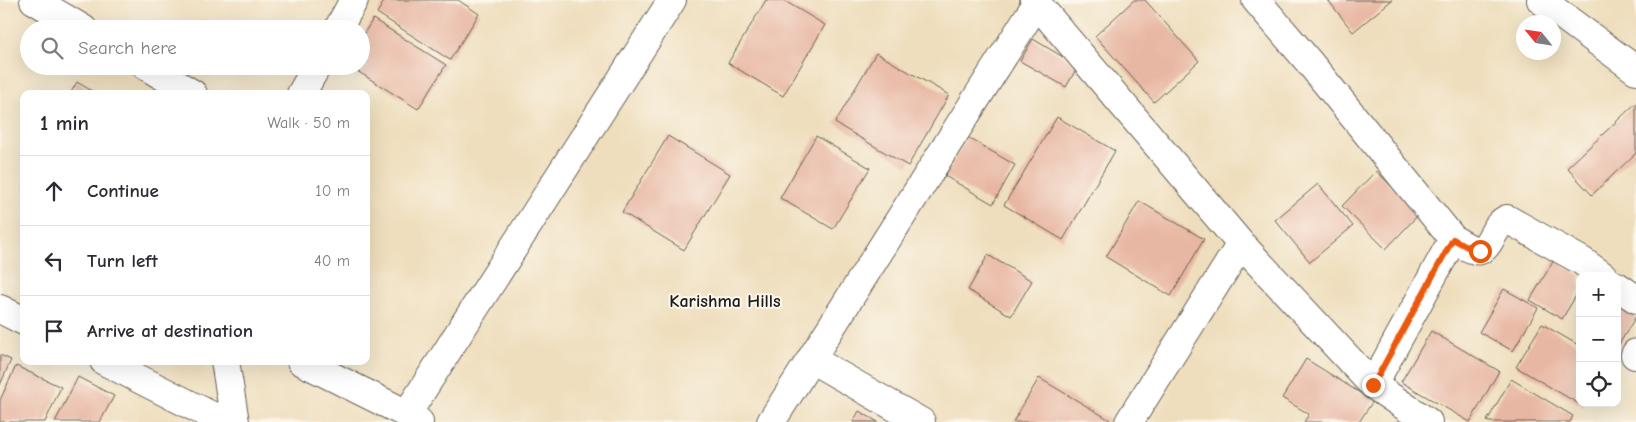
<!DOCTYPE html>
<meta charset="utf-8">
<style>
body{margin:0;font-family:"Comic Neue",sans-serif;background:#f2f2f3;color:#2b2b33}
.controls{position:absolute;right:15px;bottom:15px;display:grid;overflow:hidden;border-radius:10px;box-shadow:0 5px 20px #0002}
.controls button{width:45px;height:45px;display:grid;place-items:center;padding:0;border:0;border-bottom:1px solid #e1e1e2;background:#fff;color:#2b2b33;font:25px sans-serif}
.compass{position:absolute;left:1516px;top:15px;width:45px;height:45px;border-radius:50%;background:#fff;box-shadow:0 5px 20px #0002;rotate:300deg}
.stop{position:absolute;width:15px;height:15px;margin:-11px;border:4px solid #ea580c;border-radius:50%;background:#fff}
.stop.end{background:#ea580c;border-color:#fff;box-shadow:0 1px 5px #0008}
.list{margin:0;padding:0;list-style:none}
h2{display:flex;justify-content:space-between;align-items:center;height:65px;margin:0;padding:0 20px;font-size:21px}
h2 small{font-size:16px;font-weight:400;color:#7c7c81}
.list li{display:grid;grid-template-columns:32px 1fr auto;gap:15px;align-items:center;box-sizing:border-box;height:70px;padding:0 20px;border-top:1px solid #e1e1e2}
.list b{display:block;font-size:19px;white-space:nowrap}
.list em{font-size:16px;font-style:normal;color:#7c7c81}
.icon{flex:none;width:28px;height:28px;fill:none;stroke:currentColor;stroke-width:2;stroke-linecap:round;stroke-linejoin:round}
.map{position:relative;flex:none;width:1636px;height:422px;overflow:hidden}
.search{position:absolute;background:#fff;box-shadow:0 5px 20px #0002;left:20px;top:20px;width:350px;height:55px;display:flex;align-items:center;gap:12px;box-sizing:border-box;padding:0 18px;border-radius:28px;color:#7c7c81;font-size:19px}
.panel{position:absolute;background:#fff;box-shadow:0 5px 20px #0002;left:20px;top:90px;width:350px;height:275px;border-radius:10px}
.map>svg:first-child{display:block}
.building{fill:#e8b7a3}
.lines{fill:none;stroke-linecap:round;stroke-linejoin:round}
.minor-casing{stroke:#666054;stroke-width:30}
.minor{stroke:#fff;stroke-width:28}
.route{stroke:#ea580c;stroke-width:6}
.labels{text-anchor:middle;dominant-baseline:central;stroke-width:4;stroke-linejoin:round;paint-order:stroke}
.neighbourhood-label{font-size:18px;font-weight:bold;fill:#1c1c1c;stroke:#fbf7ec}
</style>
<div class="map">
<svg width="1636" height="422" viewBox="0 0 1636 422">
<rect width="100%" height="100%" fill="#fbf7ec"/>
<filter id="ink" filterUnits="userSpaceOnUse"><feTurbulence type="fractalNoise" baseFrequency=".02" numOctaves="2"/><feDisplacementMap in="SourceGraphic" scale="10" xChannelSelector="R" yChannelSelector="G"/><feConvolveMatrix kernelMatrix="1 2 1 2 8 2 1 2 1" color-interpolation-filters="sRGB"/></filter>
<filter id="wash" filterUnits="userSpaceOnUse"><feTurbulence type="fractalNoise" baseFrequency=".0096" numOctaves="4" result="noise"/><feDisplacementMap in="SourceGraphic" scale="20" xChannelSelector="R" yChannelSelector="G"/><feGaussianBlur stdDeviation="1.12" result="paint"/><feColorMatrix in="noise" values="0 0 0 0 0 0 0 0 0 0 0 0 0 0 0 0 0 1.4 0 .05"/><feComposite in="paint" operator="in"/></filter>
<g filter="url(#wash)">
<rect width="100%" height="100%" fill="#efdebd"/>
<g id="blocks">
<!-- building -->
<path class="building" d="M385,0h73l21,14 -29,46 -73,-47z
M766,0h17l42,25 -42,71 -55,-33z
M1134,0h11l54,61 -45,41 -59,-66z
M1328,0h64l-39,32z
M373,19l73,46 -28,44 -69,-43h12v-28z
M1033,39l45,27 -12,21 -46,-26z
M876,53l73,42 -41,71 -73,-43z
M77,82l20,12h-27z
M1636,103v50l-44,42 -25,-27z
M1057,117l58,34 -52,89 -59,-35z
M668,136l62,38 -46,76 -62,-38z
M816,136l54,32 -37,61 -53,-31z
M967,137l48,28 -22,39 -48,-28z
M1376,171l44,42 -34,36 -44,-43z
M1318,184l35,42 -43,36 -35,-42z
M1139,201l65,38 -33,57 -65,-39z
M988,255l44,26 -21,35 -43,-26z
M1554,260l26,15v14l-18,30 -32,-19z
M1504,289l34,19 -25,43 -34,-19z
M1617,302l19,11v3l-19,32z
M1542,324l38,22v57h6l-2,4 -68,-40z
M1431,331l68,40 -29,51 -69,-40z
M0,355l11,5 -11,25z
M1306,359l67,42 -14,21h-55l5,-8 -27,-16z
M16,366l45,21 -16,35h-45v-22z
M78,377l36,19 -14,26h-45z
M1039,378l71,42 -1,2h-96z
M1511,379l62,37 -3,6h-81l-2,-1z
M859,411l19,11h-25z"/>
</g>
</g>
<g filter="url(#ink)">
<use href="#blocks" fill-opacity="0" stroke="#666054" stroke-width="1"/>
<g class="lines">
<!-- minor casing -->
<g class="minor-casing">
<path id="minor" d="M34,0l49,29
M1034,0l207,244 132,141 55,37
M1256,0l53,62 144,177 -80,146
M1541,0l95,70
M338,29l16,-29
M146,66l47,28
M301,94l16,-28
M1453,239c7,4 14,9 22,11 15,4 17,-25 32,-31l75,42 21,15
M1617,286l19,13
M0,309l24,12
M1635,355l1,-2
M811,359l110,63
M104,361l120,61
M225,361l10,61
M301,361l106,53 12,8
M407,414l265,-414
M771,422l266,-419
M1129,422l112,-178"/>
</g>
<!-- minor -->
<use href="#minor" class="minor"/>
</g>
</g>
<g class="lines" filter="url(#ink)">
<!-- route -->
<path class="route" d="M1373,385l80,-146 20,11 7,1"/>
</g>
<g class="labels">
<!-- neighbourhood labels -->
<g class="neighbourhood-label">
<text x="725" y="301">Karishma Hills</text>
</g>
</g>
</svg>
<div class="controls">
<button>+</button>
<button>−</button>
<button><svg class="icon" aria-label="locate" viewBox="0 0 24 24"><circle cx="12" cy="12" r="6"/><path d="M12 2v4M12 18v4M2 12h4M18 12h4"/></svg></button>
</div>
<svg class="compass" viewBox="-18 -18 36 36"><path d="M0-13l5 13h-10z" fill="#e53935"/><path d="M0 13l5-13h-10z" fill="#7c7c81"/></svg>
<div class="stop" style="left:1480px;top:251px"></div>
<div class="stop end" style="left:1373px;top:385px"></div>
<div class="search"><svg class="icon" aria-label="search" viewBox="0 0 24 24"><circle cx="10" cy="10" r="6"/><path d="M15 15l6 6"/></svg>Search here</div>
<section class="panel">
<h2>1 min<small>Walk · 50 m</small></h2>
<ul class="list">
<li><svg class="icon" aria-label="ahead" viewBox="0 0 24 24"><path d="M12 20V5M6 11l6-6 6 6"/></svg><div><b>Continue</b></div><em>10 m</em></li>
<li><svg class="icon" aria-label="left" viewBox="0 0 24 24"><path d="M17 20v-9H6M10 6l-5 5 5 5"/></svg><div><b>Turn left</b></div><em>40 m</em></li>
<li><svg class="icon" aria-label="arrive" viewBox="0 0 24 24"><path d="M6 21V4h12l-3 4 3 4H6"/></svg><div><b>Arrive at destination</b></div></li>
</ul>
</section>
</div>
